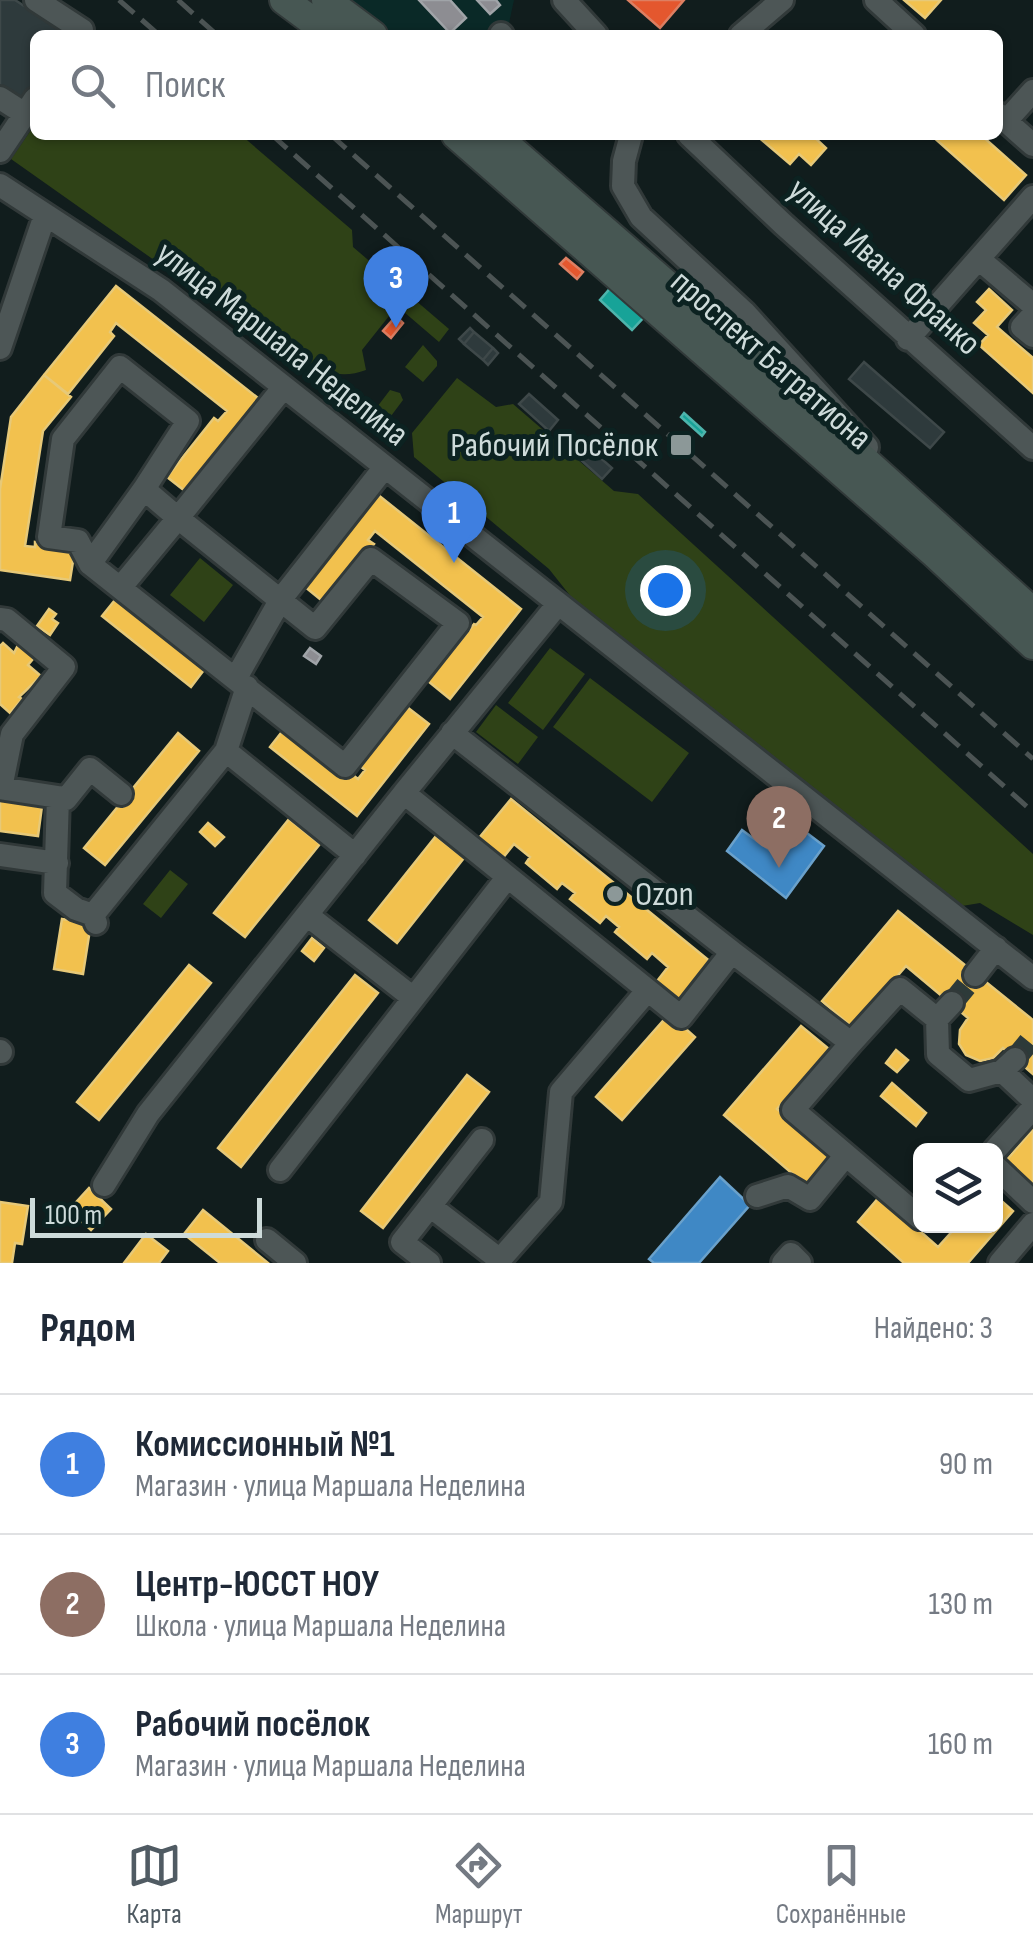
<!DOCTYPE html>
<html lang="ru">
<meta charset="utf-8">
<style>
body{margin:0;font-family:"Sofia Sans Condensed",sans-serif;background:#f6f6f7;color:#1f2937}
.controls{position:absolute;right:30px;bottom:30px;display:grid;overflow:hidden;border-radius:15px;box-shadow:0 2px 8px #0004}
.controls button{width:90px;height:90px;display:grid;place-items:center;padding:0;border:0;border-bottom:2px solid #e0e1e3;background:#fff;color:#1f2937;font:50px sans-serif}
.scale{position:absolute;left:30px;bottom:25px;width:232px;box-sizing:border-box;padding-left:10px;border:5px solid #cedbda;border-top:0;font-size:28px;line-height:35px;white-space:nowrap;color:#cedbda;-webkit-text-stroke:8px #0c2221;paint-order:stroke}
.you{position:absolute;left:665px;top:590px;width:35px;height:35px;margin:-25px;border:8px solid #fff;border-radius:50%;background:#1a73e8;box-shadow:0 0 0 15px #1a73e833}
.badge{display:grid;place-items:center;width:65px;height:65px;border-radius:50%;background:#505b63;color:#fff;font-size:32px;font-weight:700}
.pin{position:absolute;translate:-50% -82px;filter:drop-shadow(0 2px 5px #0008)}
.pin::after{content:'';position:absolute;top:52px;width:35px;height:30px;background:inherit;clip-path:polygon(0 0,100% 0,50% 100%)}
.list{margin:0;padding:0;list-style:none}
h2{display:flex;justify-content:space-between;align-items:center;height:130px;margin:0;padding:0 40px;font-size:42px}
h2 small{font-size:32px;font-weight:400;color:#747a83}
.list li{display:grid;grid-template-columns:65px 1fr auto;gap:30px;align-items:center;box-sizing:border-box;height:140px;padding:0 40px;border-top:2px solid #e0e1e3}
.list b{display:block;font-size:38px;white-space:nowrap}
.list p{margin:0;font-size:32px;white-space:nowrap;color:#747a83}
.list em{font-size:32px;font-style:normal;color:#747a83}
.icon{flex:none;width:55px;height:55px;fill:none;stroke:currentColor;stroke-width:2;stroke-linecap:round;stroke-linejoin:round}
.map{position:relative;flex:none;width:1033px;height:1263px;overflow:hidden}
.search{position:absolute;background:#fff;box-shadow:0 2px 8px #0004;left:30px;right:30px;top:30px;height:110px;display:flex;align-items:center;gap:25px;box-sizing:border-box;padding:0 35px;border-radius:15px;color:#747a83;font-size:38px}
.sheet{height:550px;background:#fff}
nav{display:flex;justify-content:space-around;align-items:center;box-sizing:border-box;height:140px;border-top:2px solid #e0e1e3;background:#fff;font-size:28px;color:#747a83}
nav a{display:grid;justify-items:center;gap:5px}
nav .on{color:#505b63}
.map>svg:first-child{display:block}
.built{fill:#0a2927}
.green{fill:#2f4217}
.homes{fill:#f2c14e;stroke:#e7c978;stroke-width:2.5}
.shops{fill:#e4572e;stroke:#dd7f62;stroke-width:2.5}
.schools{fill:#3f88c5;stroke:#6aa1cb;stroke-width:2.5}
.public{fill:#17a398;stroke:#4eb4ac;stroke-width:2.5}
.industry{fill:#8d8d92;stroke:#a0a4a8;stroke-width:2.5}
.building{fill:#2e3a3c;stroke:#3e4849;stroke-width:2.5}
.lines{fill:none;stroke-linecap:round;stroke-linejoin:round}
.minor-tunnel{stroke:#2d3a39;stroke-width:22;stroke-dasharray:22 11;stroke-linecap:butt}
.minor-casing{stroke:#313939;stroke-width:28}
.major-casing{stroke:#313939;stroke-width:32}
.minor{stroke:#4d5656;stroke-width:22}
.major{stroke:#475753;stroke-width:28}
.rail{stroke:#4c5454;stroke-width:5;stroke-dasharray:20 10;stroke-linecap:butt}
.poi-dot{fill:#8c9898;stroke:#0c2221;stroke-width:4}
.labels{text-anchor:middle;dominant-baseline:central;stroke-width:10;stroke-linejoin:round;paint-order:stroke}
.street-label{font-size:35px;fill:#cedbda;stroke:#0c2221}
.poi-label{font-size:35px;fill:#cedbda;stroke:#0c2221;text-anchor:end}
</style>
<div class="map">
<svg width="1033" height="1263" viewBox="0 0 1033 1263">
<rect width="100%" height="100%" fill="#111d1d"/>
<!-- built -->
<path class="built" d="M281,0h233l-6,28 -8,7h-181z"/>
<!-- green -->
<path class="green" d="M35,124v11h206l111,95 1,17 96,82 -10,13 -42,-36 -35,44 4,20c-39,15 -68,-14 -100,-33l-11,1 -84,-66 -160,-113z
M423,345l14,16v5l-14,16 -18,-15z
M457,378l39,29 17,-3 101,87 24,3 395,360v81l-53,-32 -18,3 -390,-308 -23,-29 -135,-112 -2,-24z
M390,390l10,3 3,7 -15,20 -7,2 -4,-2 -3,-9z
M200,558l33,27 -29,37 -34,-27z
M550,648l35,26 -42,56 -35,-27z
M590,678l99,75 -37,49 -99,-75z
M496,705l42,32 -20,27 -42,-32z
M170,870l18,14 -27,34 -18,-14z"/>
<!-- homes -->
<path class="homes" d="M904,0h37l-16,18z
M756,135h56l14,13 -15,17 -12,-11 -9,10z
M931,135h50l45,40 -22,25z
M116,286l147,116 -73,93 -23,-18 47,-59 4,3 9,-10 -111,-88 -6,9 4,4 -46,58 -24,-19z
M989,289l23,21 -15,17 36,31v35l-54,-48 9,-10 -14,-12 12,-13 -9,-8z
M44,375l27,22 -28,34 -18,115 10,1v-5l40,7 -5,31 -70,-10v-81l11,-72z
M377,494l144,115 -71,90 -22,-18 46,-57 2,1 7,-8 -108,-86 -7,9 6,4 -48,60 -22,-18z
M119,595l88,71 -16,21 -89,-71z
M49,609l7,5 -4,5 6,4 -8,12 -13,-9z
M21,639l17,14 -10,12 13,11 -22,21 3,2 -12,14 -10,-9v-58l3,-3 11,10z
M407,707l22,17 -72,92 -87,-69 18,-23 70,55 7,-9 -5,-4z
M178,733l21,18 -94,114 -21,-17z
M511,799l201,164 -34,42 -24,-20 14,-18 -16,-14 -5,6 -32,-27 4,-5 -13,-11 -6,7 -30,-24 5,-6 -13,-10 -5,6 -31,-26 4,-6 -16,-13 -16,20 -24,-20z
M0,800l42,6 -4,30 -38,-5z
M772,802l10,8 -7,8 -10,-8z
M289,819l31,25 -75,93 -31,-24z
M208,823l16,14 -9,9 -15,-14z
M436,836l28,22 -67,85 -28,-23z
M898,911l135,109v54l-30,-26 -10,10 -13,3 -14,-6 -7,-11 1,-14 8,-12 -62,-52 -53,62 -31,-27z
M62,919l29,4 -8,51 -29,-5z
M312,938l12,10 -10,13 -12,-10z
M189,965l22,18 -112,137 -22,-18z
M355,975l23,18 -137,174 -23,-19z
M669,1014l26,23 -73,83 -26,-23z
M801,1026l29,24 -53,59 57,49 -26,29 -84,-72z
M896,1050l12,10 -11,12 -11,-9z
M467,1075l22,17 -106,136 -22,-17z
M892,1083l34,30 -10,13 -35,-30z
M1033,1129v57l-28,-24z
M89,1188l22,21 -20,21 -22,-20z
M880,1196l58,51 19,-21h39v-30l17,15 -45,52h-64l-46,-41z
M0,1202l28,4 -6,38 -7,-1 -3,20h-12z
M203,1210l65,53h-48l-36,-29z
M146,1234l22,17 -9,12h-35z"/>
<!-- shops -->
<path class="shops" d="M628,0h56l-24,28z
M566,258l17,14 -6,7 -17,-15z
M396,316l7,7 -12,15 -8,-7z"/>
<!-- schools -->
<path class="schools" d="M742,830l40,29 21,-29 21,16 -38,52 -59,-47z
M720,1177l30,28 -51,58h-45l-5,-4z"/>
<!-- public -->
<path class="public" d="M613,285l33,30 -14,15 -32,-30z
M684,413l21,19 -3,4 -21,-19z"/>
<!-- industry -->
<path class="industry" d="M419,0h31l16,18 -16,15z
M477,0h19l4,5 -10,9z
M310,648l11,8 -5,8 -12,-8z"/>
<!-- building -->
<path class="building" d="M0,0h15l53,35h-33v50l-11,17 -24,-15z
M470,328l4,4 -10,12 -5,-5z
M474,332l19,16 -10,12 -19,-16z
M493,348l5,5 -10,12 -5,-5z
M864,362l80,70 -14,16 -81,-69z
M529,394l29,26 -9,11 -30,-27z
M579,439l33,29 -10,11 -32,-29z"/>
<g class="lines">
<!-- minor-tunnel -->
<path class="minor-tunnel" d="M952,1003l23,-28
M1015,1059l18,-22"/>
<!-- minor casing -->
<g class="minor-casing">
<path id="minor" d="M36,0l46,30 -4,5
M564,0l32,35
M876,0l38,35
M501,34l1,1
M741,35l41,-35
M0,98l25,16
M998,114l35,31
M1006,121l27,-30
M631,135l-7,26 -1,25 18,31 103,95 123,135
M689,135l94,89 250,224
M0,151l35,-52
M0,185l161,105 872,688
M980,260l53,45
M1033,315l-11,12 11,9
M908,339l125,-142
M0,348l45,-133
M90,564l54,-75
M121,587l57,-69 137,110 56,-69 87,64 -113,143 -255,-202 -12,-23 -29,-4 14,-98 57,-72 68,54 -44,68 34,29 105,-130
M0,619l7,1 57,47 -52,67 -11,54
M236,678l45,-79 103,-131
M226,751l129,104
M0,788l58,9 -3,96 21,16 17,6
M404,793l154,-189
M58,797l8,2 24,-30 31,25
M0,855l57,8
M307,915l105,82
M96,923l-3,-8 133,-164 21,-64
M732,952l119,91 49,-54 37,30
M975,975l21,-27
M952,1003l-15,16 1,35 31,26 33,-9 13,-12
M851,1043l-58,67 127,108
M0,1051l1,1
M1002,1071l31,29
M995,1150l38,-42
M996,1167l37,35
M280,1170l226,-291
M104,1185l44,-71 256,-321 277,224 51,-65 -280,-219
M757,1196l31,-10 22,13 36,-44
M430,1206l70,54
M267,1240l28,23
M429,1263l-27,-21 80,-102
M497,1263l54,-61 10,-110 86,-101
M783,1263l8,-9 9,9
M1000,1263l33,-39"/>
</g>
<!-- major casing -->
<g class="major-casing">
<path id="major" d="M284,0l47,35
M326,0l47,35
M456,135l479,419 98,91
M495,135l256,223 282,254"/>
</g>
<!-- minor -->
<use href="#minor" class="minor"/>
<!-- major -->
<use href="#major" class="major"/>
<!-- rail -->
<path class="rail" d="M119,0l40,35
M178,0l39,35
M272,135l761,677
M331,135l702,624"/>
</g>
<!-- markers -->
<g class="poi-dot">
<rect x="669" y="433" width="24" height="24" rx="5"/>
<circle cx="615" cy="894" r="10"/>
</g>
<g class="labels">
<!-- street labels -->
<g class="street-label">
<text transform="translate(884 267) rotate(42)">улица Ивана Франко</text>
<text transform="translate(282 344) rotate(38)">улица Маршала Неделина</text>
<text transform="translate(771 360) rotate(41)">проспект Багратиона</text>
</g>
<!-- poi labels -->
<g class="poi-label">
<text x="658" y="445">Рабочий Посёлок</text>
<text x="635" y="894" text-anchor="start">Ozon</text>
</g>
</g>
</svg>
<div class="controls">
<button><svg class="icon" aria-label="layers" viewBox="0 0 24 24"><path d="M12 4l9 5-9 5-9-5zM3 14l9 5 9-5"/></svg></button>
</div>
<div class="scale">100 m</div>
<div class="you"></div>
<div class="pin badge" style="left:454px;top:563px;background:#3f7fe0">1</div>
<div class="pin badge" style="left:779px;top:868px;background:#8d6e63">2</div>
<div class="pin badge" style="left:396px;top:328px;background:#3f7fe0">3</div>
<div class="search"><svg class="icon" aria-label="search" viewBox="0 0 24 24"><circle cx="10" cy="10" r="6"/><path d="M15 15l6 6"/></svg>Поиск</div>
</div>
<section class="sheet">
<h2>Рядом<small>Найдено: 3</small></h2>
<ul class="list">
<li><span class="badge" style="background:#3f7fe0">1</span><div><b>Комиссионный №1</b><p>Магазин · улица Маршала Неделина</p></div><em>90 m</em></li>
<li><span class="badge" style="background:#8d6e63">2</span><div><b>Центр-ЮССТ НОУ</b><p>Школа · улица Маршала Неделина</p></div><em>130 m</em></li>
<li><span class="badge" style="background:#3f7fe0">3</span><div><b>Рабочий посёлок</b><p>Магазин · улица Маршала Неделина</p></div><em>160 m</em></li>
</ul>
</section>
<nav>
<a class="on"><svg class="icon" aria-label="map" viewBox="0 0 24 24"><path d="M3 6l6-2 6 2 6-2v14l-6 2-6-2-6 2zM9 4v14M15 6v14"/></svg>Карта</a>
<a><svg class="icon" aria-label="directions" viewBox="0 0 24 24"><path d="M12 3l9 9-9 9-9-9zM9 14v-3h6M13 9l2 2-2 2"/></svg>Маршрут</a>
<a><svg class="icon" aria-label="saved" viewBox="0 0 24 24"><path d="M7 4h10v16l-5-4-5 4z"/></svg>Сохранённые</a>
</nav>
